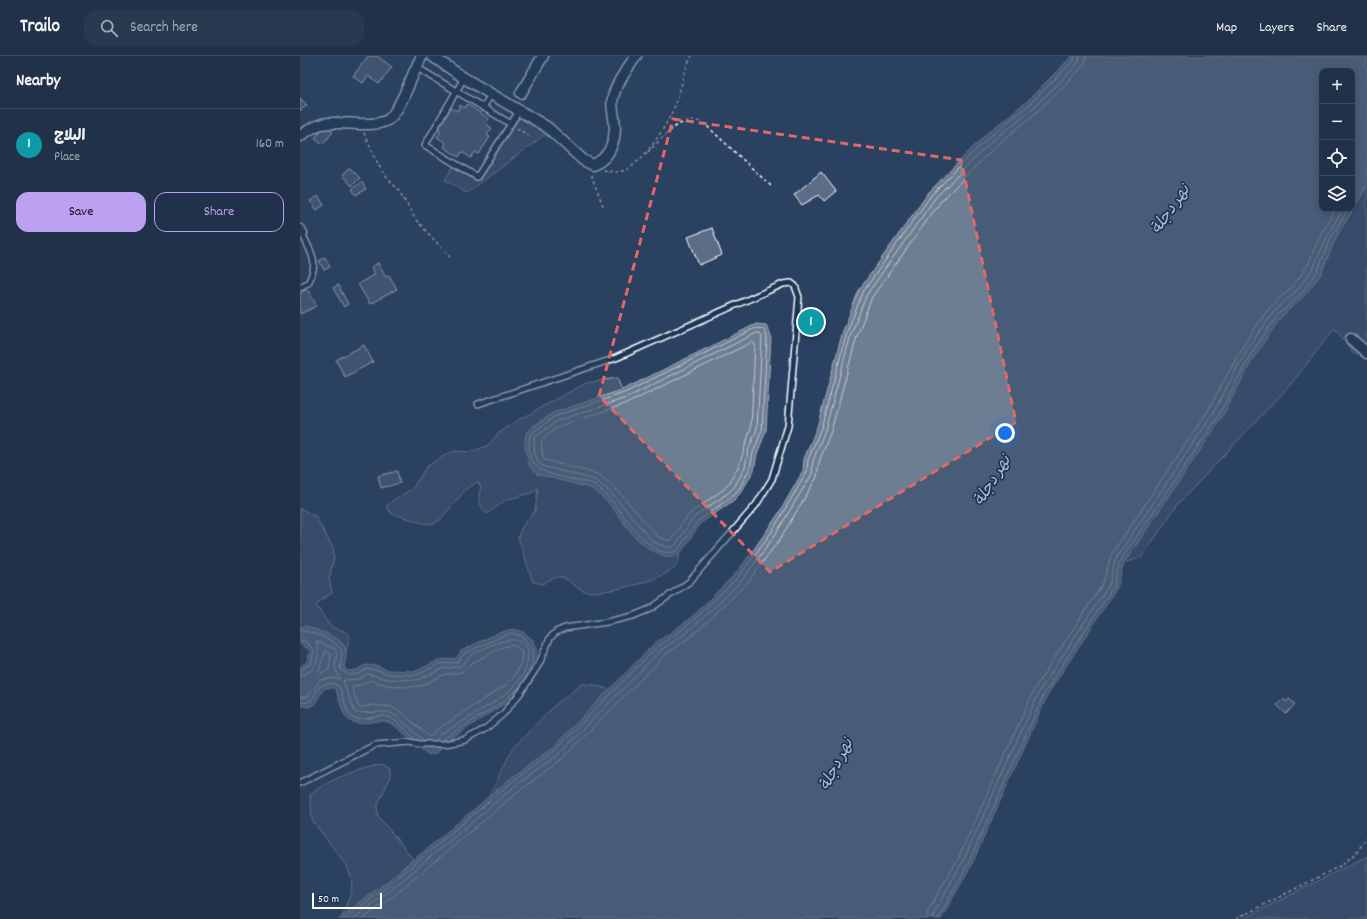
<!DOCTYPE html>
<meta charset="utf-8">
<style>
body{margin:0;font-family:Dekko,"Playpen Sans Arabic",sans-serif;background:#283950;color:#f1f3f6}
.controls{position:absolute;right:12px;top:12px;display:grid;overflow:hidden;border-radius:8px;box-shadow:0 2px 6px #0003}
.controls button{width:36px;height:36px;display:grid;place-items:center;padding:0;border:0;border-bottom:1px solid #3d4c61;background:#203149;color:#f1f3f6;font:20px sans-serif}
.scale{position:absolute;left:12px;bottom:10px;width:70px;box-sizing:border-box;padding-left:4px;border:2px solid #fff;border-top:0;font-size:11px;line-height:14px;white-space:nowrap;color:#fff;-webkit-text-stroke:3px #1d3557;paint-order:stroke}
.you{position:absolute;left:705px;top:377px;width:14px;height:14px;margin:-10px;border:3px solid #fff;border-radius:50%;background:#1a73e8;box-shadow:0 0 0 6px #1a73e833}
.badge{display:grid;place-items:center;width:26px;height:26px;border-radius:50%;background:#bca0f2;color:#fff;font-size:13px;font-weight:700}
.pin{position:absolute;translate:-50% -50%;border:2px solid #fff;box-shadow:0 1px 4px #0006}
.list{margin:0;padding:0;list-style:none}
h2{display:flex;justify-content:space-between;align-items:center;height:52px;margin:0;padding:0 16px;font-size:17px}
h2 small{font-size:13px;font-weight:400;color:#a2a9b4}
.list li{display:grid;grid-template-columns:26px 1fr auto;gap:12px;align-items:center;box-sizing:border-box;height:72px;padding:0 16px;border-top:1px solid #3d4c61}
.list b{display:block;font-size:15px;white-space:nowrap}
.list p{margin:0;font-size:13px;white-space:nowrap;color:#a2a9b4}
.list em{font-size:13px;font-style:normal;color:#a2a9b4}
.actions{display:flex;gap:8px;padding:12px 16px}
.actions a{flex:1;padding:9px 0;border:1px solid #bca0f2;border-radius:12px;text-align:center;font-size:14px;color:#bca0f2}
.actions .main{background:#bca0f2;color:#111}
.icon{flex:none;width:22px;height:22px;fill:none;stroke:currentColor;stroke-width:2;stroke-linecap:round;stroke-linejoin:round}
.map{position:relative;flex:none;width:1067px;height:863px;overflow:hidden}
header{display:flex;align-items:center;gap:24px;box-sizing:border-box;height:56px;padding:0 20px;background:#203149;border-bottom:1px solid #3d4c61}
header strong{font-size:19px}
nav{display:flex;gap:22px;margin-inline-start:auto;font-size:14px}
.search{width:280px;height:36px;background:#283950;display:flex;align-items:center;gap:10px;box-sizing:border-box;padding:0 14px;border-radius:12px;color:#a2a9b4;font-size:15px}
main{display:flex}
aside{flex:1;background:#203149}
.map>svg:first-child{display:block}
.green{fill:#465975;stroke:#a2acba}
.water{fill:#6d7d92;stroke:#a7b1be;fill-rule:evenodd}
.lines{fill:none;stroke-linecap:round;stroke-linejoin:round}
.shore{stroke:#c5cbd3;stroke-width:1}
.building{fill:#5b6c86;stroke:#fff}
.lane-casing{stroke:#fff;stroke-width:8}
.street-casing{stroke:#fff;stroke-width:13}
.path{stroke:#fff;stroke-width:1.5;stroke-dasharray:3 3;stroke-linecap:butt}
.lane{stroke:#1d3557;stroke-width:5}
.street{stroke:#1d3557;stroke-width:10}
.marked{fill:none;stroke:#e26868;stroke-width:3;stroke-dasharray:8 5;stroke-linejoin:round}
.labels{text-anchor:middle;dominant-baseline:central;stroke-width:3.5;stroke-linejoin:round;paint-order:stroke}
.water-label{font-size:16px;font-style:italic;fill:#b6bec8;stroke:#1d3557}
</style>
<header>
<strong>Trailo</strong>
<div class="search"><svg class="icon" aria-label="search" viewBox="0 0 24 24"><circle cx="10" cy="10" r="6"/><path d="M15 15l6 6"/></svg>Search here</div>
<nav><a>Map</a><a>Layers</a><a>Share</a></nav>
</header>
<main>
<aside>
<h2>Nearby<small></small></h2>
<ul class="list">
<li><span class="badge" style="background:#0f9aa8">1</span><div><b>البلاج</b><p>Place</p></div><em>160 m</em></li>
</ul>
<div class="actions"><a class="main">Save</a><a>Share</a></div>
</aside>
<div class="map">
<svg width="1067" height="863" viewBox="0 0 1067 863">
<rect width="100%" height="100%" fill="#2a4161"/>
<filter id="ink" filterUnits="userSpaceOnUse"><feTurbulence type="fractalNoise" baseFrequency=".025" numOctaves="2"/><feDisplacementMap in="SourceGraphic" scale="8" xChannelSelector="R" yChannelSelector="G"/><feConvolveMatrix kernelMatrix="1 2 1 2 8 2 1 2 1" color-interpolation-filters="sRGB"/></filter>
<g filter="url(#ink)">
<!-- green -->
<path class="green" d="M226,51l29,20 -88,66 -22,-13 8,-13 23,14 4,-2z
M1067,130v169l-14,-2 -18,-25 -44,56 -113,120 -36,53 -18,6 95,-141 36,-67 26,-38 22,-20 18,-23 14,-35z
M317,322l5,12 -69,23 -21,14 5,47 54,14 17,14 27,35 29,19 8,1 8,-3c-1,4 -2,11 -6,14 -15,13 -62,24 -82,24 -25,-1 -22,-27 -49,-8l-10,-2 -15,-45 4,-10 13,-16 3,-23 -7,5 -25,7 -19,14c-8,-8 -10,-16 -6,-27l-3,-5 -11,6 -27,32 -7,4 -11,-1 -31,-10 -5,-6 6,-6 21,-13 13,-21 19,-12 10,-4 15,1 17,-6 12,-13 21,-14 66,-36z
M0,452l15,8 18,32 1,9 -5,22 3,14 -11,7 -5,6 15,21 13,4 6,5 -4,15 -4,-8 -36,-17 -6,1z
M282,628l13,1 15,5 -58,58 -42,31 -22,19 25,-50 42,-43z
M82,708l8,5v9l-13,28 1,10 35,43 -26,23 -45,34 9,-23 1,-13 -5,-14 -35,-46 -2,-26c21,-16 47,-24 72,-30z
M1067,800v63h-124z"/>
<!-- water -->
<path class="water" d="M772,0h295v130l-32,53 -14,35 -18,23 -22,20 -26,38 -36,67 -95,141 -7,25 -69,106 -77,172 -30,53h-602l48,-37 123,-103 42,-31 103,-105 25,-17 16,-13 40,-40 16,-21 27,-39 24,-42 1,-12 13,-32 26,-96 16,-41 70,-98 56,-57 42,-34zM1022,15h30v138h-30z
M456,268l10,1 5,11 -5,95 -9,23 -3,16 -12,21 -8,9 -34,24 -20,30 -7,3 -9,-1 -15,-7 -14,-12 -27,-35 -17,-14 -54,-14 -8,-9 -4,-19 1,-13 27,-20 69,-23z
M6,570c12,5 37,10 40,25 1,5 -1,11 -2,16l4,4 8,-1 9,-5 13,1 10,4 28,1 23,-11 18,-2 4,-7 37,-18 15,-4 10,3 10,8 4,8 -1,17 -17,29 -73,48 -11,12 -6,1c-13,-8 -27,-26 -39,-32 -13,-7 -34,8 -44,-6 -5,-7 -7,-20 -11,-29h-11l-9,16 -7,3 -8,-2v-38l7,-5 3,-12 -10,-6v-17z"/>
<g class="lines">
<!-- shore -->
<path class="shore" d="M456,272l8,1 3,8 -5,93 -9,23 -3,15 -11,21 -8,8 -33,24 -21,30c-25,11 -52,-35 -66,-51 -4,-5 -10,-9 -15,-14 -5,-4 -12,-4 -18,-5 -30,-8 -54,-7 -48,-46l25,-19 69,-23z
M457,277l3,1 2,3 -5,92 -9,22 -3,16 -10,19 -7,7 -34,24 -20,30h-8l-13,-5 -39,-46 -18,-16 -54,-14c-8,-7 -9,-19 -7,-29l22,-16 69,-23z
M453,286l2,2 -4,84 -12,37 -9,17 -6,7 -34,24 -20,28 -13,-5 -38,-44 -19,-17 -55,-15 -2,-2 -2,-18 19,-14 68,-23z
M0,575c10,-1 40,10 42,22 0,5 -2,10 -2,16l9,6 9,-1 9,-5 10,1 11,4 29,1 23,-11 18,-2 6,-8 36,-17 12,-4 9,3 12,13 -1,15 -4,10
M0,584l6,2 8,8 -3,14 -11,6
M213,589l9,6c0,13 -5,22 -13,32l-71,46 -8,8 -29,-25 -9,-5 -19,-2 -14,3 -7,-20 1,-2 8,-1 9,-5 16,5 18,2 17,-1 22,-11 19,-3 10,-9 31,-16z
M26,595l5,3 -2,16 -8,3 -2,-2z
M0,619c13,-1 20,-14 18,-26 0,-4 -2,-5 -2,-8l19,8 2,4 -2,15 5,11 -9,-1 -11,2 -12,17h-8
M0,646c15,2 13,-7 21,-17l11,-2 7,3c4,9 6,22 11,29 7,10 26,-1 36,1 11,3 21,16 29,23
M123,684l-25,-23 -9,-5 -34,1 -12,-33 15,-1 10,-5 19,5 30,1 25,-11 19,-3c3,-2 5,-6 8,-9 11,-7 41,-24 53,-14 3,3 6,5 6,9 0,9 -2,19 -7,26 -16,22 -56,41 -80,56l-6,6
M142,684l59,-37 20,-17
M45,863l44,-34 123,-103 42,-31 104,-105 25,-17 15,-13 41,-40 32,-43 36,-61 1,-12 13,-32 26,-96 16,-40 69,-98 55,-55 43,-35 44,-44 1,-4
M53,863l39,-30 123,-103 43,-31 103,-105 25,-17 16,-14 41,-40 32,-44 37,-61 1,-13 12,-31 26,-96 16,-40 69,-97 55,-55 42,-34 37,-36 8,-9 2,-7
M63,863l33,-25 123,-103 43,-32 103,-104 24,-17 16,-14 42,-41 33,-44 37,-62 2,-15 12,-31 26,-95 15,-39 69,-96 54,-54 42,-35 37,-36 10,-11 2,-9
M627,863l1,-8 30,-52 77,-171 68,-105 8,-28 95,-141 37,-68 26,-38 23,-21 15,-20 14,-34 15,-24
M633,863l1,-6 29,-52 77,-171 69,-105 7,-27 95,-141 36,-68 27,-37 22,-21 17,-22 14,-33 16,-27
M638,863l30,-55 77,-172 68,-105 7,-26 96,-141 36,-68 26,-37 22,-20 17,-23 14,-34 17,-29"/>
</g>
<!-- building -->
<path class="building" d="M68,0h9l15,11 -13,17 -11,-8 -5,7 -10,-7z
M0,42l7,7 -7,6z
M167,48l22,15 -3,5 6,4 -5,7 3,2 -11,17 -4,-2 -4,6 -9,-6 -3,5 -15,-10 2,-4 -9,-6 4,-6 -3,-3 13,-20 6,3 3,-6 5,3z
M25,69l8,7 -10,12 -8,-6z
M50,112l10,10 -8,8 -10,-11z
M521,116l15,19 -12,10 -5,-6 -17,10 -8,-10z
M62,126l4,7 -10,6 -4,-6z
M18,140l6,9 -7,5 -7,-9z
M412,172l10,27 -23,10 -11,-28z
M25,201l5,10 -6,3 -5,-9z
M78,207l8,14 3,-2 8,14 -27,15 -12,-20 17,-10 -4,-7z
M38,229l10,19 -4,3 -11,-19z
M7,233l10,17 -17,8v-21z
M64,289l9,17 -28,15 -9,-17z
M97,415l3,12 -19,5 -3,-12z
M983,643l3,3 3,-3 6,5 -9,10 -9,-9z"/>
<g class="lines">
<!-- lane casing -->
<g class="lane-casing">
<path id="lane" d="M116,11l95,57
M164,22l-39,67 52,32 42,-66
M183,52l8,-14
M0,231l8,-4c12,-21 3,-30 -6,-50
M0,727l75,-38 35,-3 9,2h25l21,-4 20,-11 18,-15 18,-22 18,-28 11,-26 6,-6 9,-4 42,-6 26,-6 17,-7 39,-27 67,-77 16,-26 16,-53 11,-129 -4,-11 -4,-3 -8,1 -167,74 -138,46"/>
</g>
<!-- street casing -->
<g class="street-casing">
<path id="street" d="M132,0l32,22 83,49 36,33 10,5c19,-8 24,-28 21,-47 -1,-7 -3,-14 -1,-21 3,-14 15,-29 23,-41
M221,37l22,-37
M0,80c7,-5 14,-10 22,-12 18,-4 56,6 68,-6 13,-13 22,-45 32,-62
M0,174l2,3
M1051,283l16,14"/>
</g>
<!-- path -->
<path class="path" d="M217,72l12,8
M64,77l15,33 9,13 10,10 18,31 34,37
M348,96c15,-14 35,-42 58,-27l65,61
M303,114c6,1 13,3 19,1 21,-5 47,-49 54,-68 6,-16 7,-32 16,-47
M291,119l13,33
M936,863l106,-54 16,-14 9,-15"/>
<!-- lane -->
<use href="#lane" class="lane"/>
<!-- street -->
<use href="#street" class="street"/>
</g>
</g>
<!-- marked area -->
<path d="M0 0H1067V863H0ZM373,63l288,41 55,262 -246,150 -171,-176z" fill="#2a4161" fill-opacity=".55" fill-rule="evenodd"/>
<path class="marked" d="M373,63l288,41 55,262 -246,150 -171,-176z"/>
<g class="labels">
<!-- water labels -->
<g class="water-label">
<text transform="translate(871 154) rotate(-55)">نهر دجلة</text>
<text transform="translate(693 425) rotate(-58)">نهر دجلة</text>
<text transform="translate(537 709) rotate(-63)">نهر دجلة</text>
</g>
</g>
</svg>
<div class="controls">
<button>+</button>
<button>−</button>
<button><svg class="icon" aria-label="locate" viewBox="0 0 24 24"><circle cx="12" cy="12" r="6"/><path d="M12 2v4M12 18v4M2 12h4M18 12h4"/></svg></button>
<button><svg class="icon" aria-label="layers" viewBox="0 0 24 24"><path d="M12 4l9 5-9 5-9-5zM3 14l9 5 9-5"/></svg></button>
</div>
<div class="scale">50 m</div>
<div class="you"></div>
<div class="pin badge" style="left:511px;top:266px;background:#0f9aa8">1</div>
</div>
</main>
